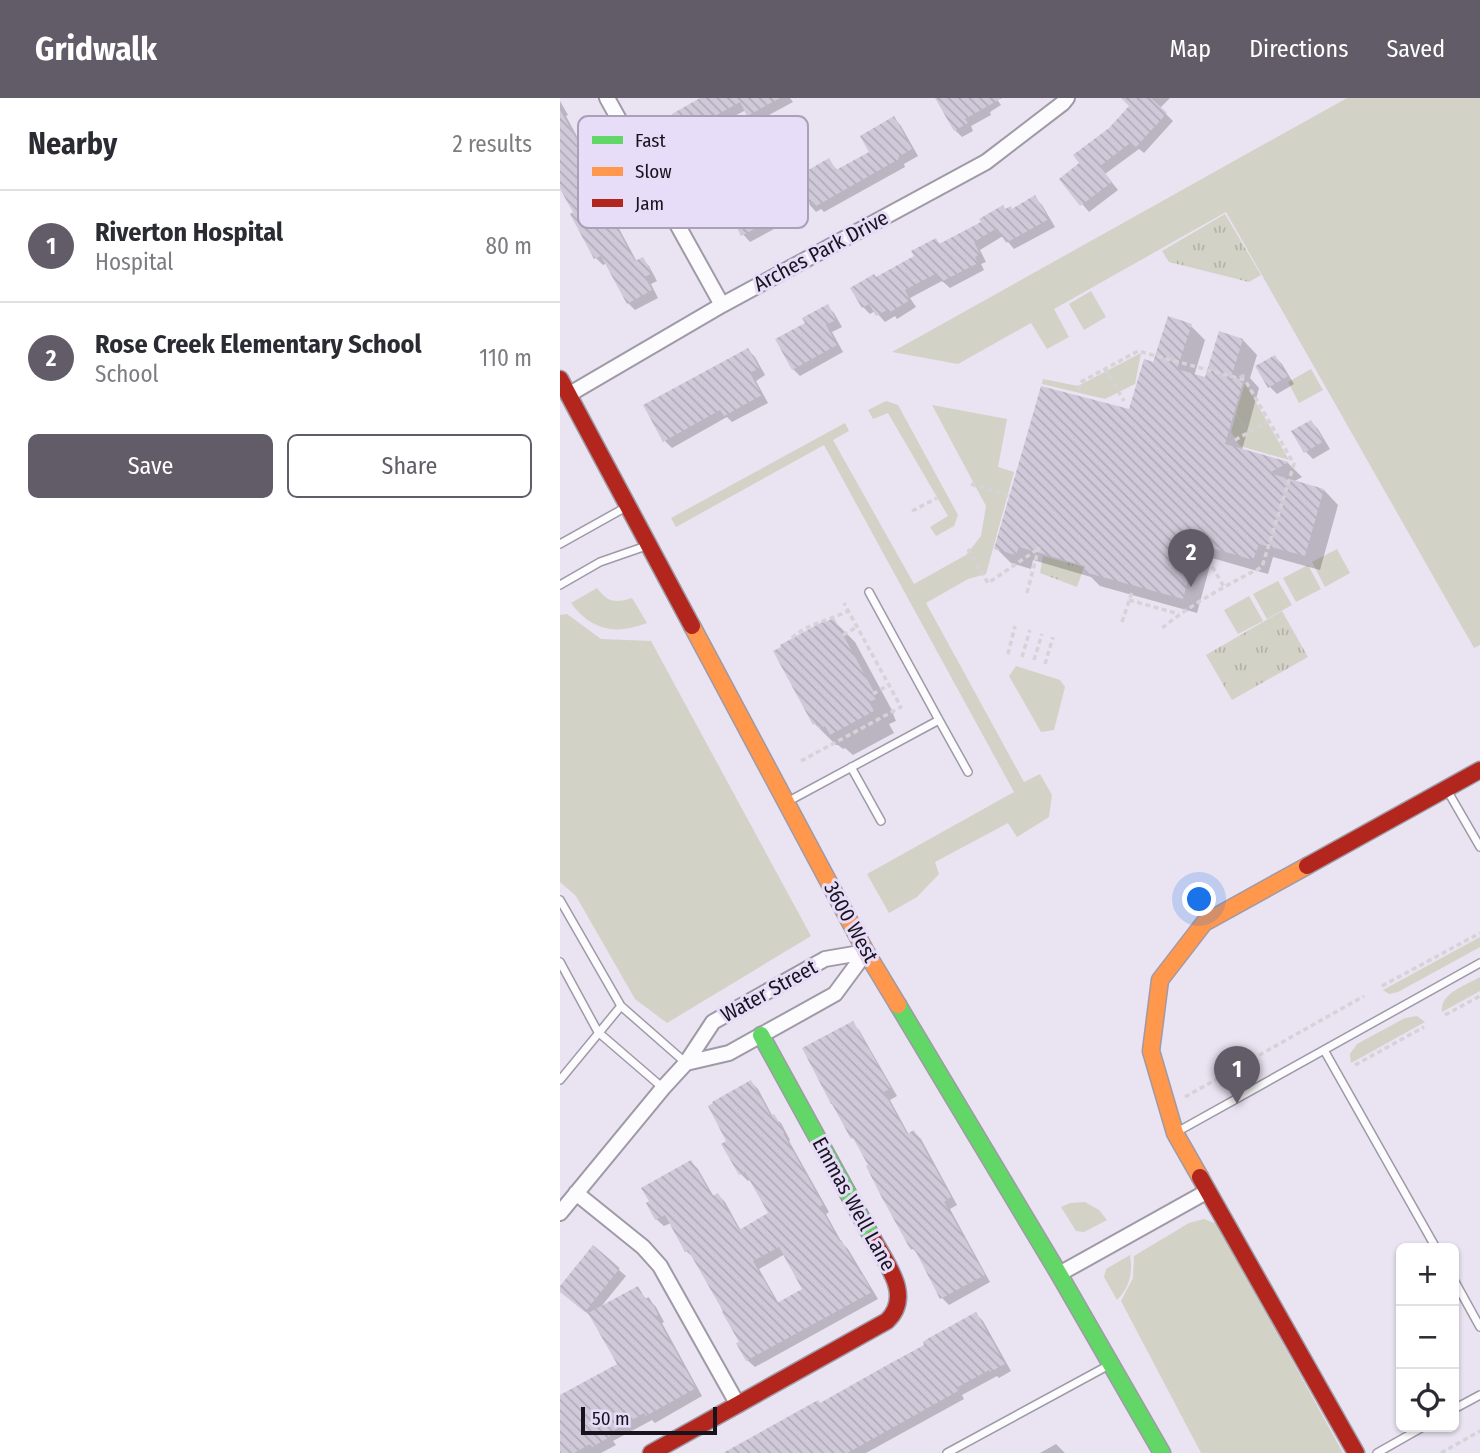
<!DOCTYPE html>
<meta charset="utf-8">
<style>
body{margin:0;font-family:"Fira Sans Condensed",sans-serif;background:#f7f7f7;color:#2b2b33}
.controls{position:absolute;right:21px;bottom:21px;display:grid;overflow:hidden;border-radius:10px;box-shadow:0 2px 5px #0004}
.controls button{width:63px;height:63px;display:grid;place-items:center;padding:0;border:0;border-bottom:2px solid #e1e1e2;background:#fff;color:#2b2b33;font:35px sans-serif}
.scale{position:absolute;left:21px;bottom:18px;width:136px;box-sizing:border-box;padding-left:7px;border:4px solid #18141e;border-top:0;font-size:19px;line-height:24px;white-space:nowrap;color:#18141e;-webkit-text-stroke:5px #e8ddf8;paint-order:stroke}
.you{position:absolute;left:640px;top:802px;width:24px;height:24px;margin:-18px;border:5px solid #fff;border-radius:50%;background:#1a73e8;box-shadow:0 0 0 10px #1a73e833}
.badge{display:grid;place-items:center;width:46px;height:46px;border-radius:50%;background:#615c68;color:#fff;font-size:23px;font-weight:700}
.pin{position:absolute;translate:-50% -58px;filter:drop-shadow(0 2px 4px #0008)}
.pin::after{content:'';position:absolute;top:37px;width:24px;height:21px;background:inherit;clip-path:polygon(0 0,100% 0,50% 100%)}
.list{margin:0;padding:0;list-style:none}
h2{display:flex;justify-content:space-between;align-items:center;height:91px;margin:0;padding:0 28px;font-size:30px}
h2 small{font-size:23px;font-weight:400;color:#7c7c81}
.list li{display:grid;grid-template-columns:46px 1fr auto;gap:21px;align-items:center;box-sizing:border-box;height:112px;padding:0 28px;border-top:2px solid #e1e1e2}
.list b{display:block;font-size:26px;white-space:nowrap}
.list p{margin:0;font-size:23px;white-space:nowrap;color:#7c7c81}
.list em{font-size:23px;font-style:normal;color:#7c7c81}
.actions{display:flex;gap:14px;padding:21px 28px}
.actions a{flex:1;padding:16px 0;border:2px solid #615c68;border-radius:10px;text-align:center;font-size:24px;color:#615c68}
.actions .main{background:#615c68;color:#fff}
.icon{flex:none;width:38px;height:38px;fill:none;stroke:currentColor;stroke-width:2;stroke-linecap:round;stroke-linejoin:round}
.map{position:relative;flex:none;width:920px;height:1355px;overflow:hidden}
header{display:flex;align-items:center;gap:42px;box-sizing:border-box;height:98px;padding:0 35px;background:#615c68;color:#fff}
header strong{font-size:33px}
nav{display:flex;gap:38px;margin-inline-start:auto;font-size:24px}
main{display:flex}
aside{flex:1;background:#fff}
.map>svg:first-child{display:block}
.green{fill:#d3d2c7}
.park{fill:url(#park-tufts)}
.shadow{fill:#0003;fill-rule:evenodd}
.building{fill:url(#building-back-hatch);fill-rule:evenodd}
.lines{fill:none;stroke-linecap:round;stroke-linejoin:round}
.lane-casing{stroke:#9f9aa6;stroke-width:10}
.street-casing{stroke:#9f9aa6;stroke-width:18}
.fast-casing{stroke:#9f9aa6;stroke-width:19}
.slow-casing{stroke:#9f9aa6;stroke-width:19}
.jam-casing{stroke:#9f9aa6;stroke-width:19}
.path{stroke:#d5d3d7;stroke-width:3.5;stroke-dasharray:5 3.5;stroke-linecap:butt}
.lane{stroke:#fcfbfd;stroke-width:7}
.street{stroke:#fcfbfd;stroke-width:14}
.fast{stroke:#63d668;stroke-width:16}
.slow{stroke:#ff974d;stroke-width:16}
.jam{stroke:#b3261e;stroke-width:16}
.labels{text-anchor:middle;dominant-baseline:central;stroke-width:6;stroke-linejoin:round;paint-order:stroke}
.street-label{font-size:21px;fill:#18141e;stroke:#e8ddf8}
.key{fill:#e8ddf8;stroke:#aaa1b7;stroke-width:2}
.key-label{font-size:19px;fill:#18141e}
</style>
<header>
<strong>Gridwalk</strong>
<nav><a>Map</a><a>Directions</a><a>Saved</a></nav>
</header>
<main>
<aside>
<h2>Nearby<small>2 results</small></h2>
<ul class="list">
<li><span class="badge">1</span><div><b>Riverton Hospital</b><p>Hospital</p></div><em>80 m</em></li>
<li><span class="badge">2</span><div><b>Rose Creek Elementary School</b><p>School</p></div><em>110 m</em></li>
</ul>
<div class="actions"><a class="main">Save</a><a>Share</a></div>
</aside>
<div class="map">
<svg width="920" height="1355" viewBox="0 0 920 1355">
<defs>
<pattern id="park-tufts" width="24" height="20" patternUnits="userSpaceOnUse" patternTransform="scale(1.75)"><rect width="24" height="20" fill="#d3d2c7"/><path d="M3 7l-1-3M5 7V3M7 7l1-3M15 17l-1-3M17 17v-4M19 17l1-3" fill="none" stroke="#b4b3aa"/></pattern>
<pattern id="building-back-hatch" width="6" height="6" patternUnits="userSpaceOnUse" patternTransform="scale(1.75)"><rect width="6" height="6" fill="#d0c9d9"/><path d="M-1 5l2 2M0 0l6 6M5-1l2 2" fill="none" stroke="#b2acba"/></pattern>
</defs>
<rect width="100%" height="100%" fill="#e9e3f2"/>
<!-- green -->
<path class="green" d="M787,0h133v547l-6,3 -248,-436 -172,97 15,28 -22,12 -16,-26 -73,41 -66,-12z
M531,193l15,26 -22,13 -15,-26z
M581,255l-6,31 -30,15 -63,-15 1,-5 35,7z
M751,271l12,21 -24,13 -11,-21z
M685,285l44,77 -49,-14 -9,-14 5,-18 15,26 -15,-27z
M326,303l12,4 60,110 -4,11 -18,10 -6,-9 18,-11 -60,-103 -15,6 -5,-9z
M372,307l75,14 -9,48 16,5 -28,102 -18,5 -42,24 98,179 16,-8 12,21 -3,22 -32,20 -9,-14 -73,39 4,12 -22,23 -28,16 -22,-39 147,-82 -190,-347 -148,82 -5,-9 174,-95 4,8 -16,9 81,144 52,-29 15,-19 5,-30z
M777,451l13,24 -25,14 -13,-25z
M748,467l13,24 -25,13 -13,-24z
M718,483l14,24 -25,14 -14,-25z
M37,490c11,15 19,15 35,10l15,25c-32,12 -55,8 -76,-20z
M689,498l14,25 -25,13 -14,-24z
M7,516l34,25 50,2 160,295 -144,87 -32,-24 -59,-103 -16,-14v-267z
M456,568l44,14 5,7 -11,43 -13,2 -32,-56z
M920,839v10l-82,45 -9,2 -6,-4z
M920,879v14l-38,21c-2,-19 23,-26 38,-35z
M857,918l8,6 -74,41 -1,-9 7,-10 48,-26z
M525,1104l14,8 8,10 -23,12 -8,-1 -15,-24 9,-4z
M644,1121l13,5 126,229h-142l-80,-152 12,-23 1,-22 55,-33z
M570,1157c3,17 0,32 -13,45l-13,-23 2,-8z"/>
<!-- park -->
<path class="park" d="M665,116l36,61 -12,7 -80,-20 -7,-11z
M483,458l41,11 -7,20 -37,-14z
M722,513l26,46 -76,43 -26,-45z"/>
<!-- shadow -->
<path class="shadow" d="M144,0h86l3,4 -37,20 -10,-12 -25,13 12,21 -35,20 -7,-7z
M377,0h59l5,7 -11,7 1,3 -20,11 2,5 -11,6 -7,-7z
M572,0h38l-10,10 13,13 -29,32 -5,-4 -34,25 13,16 -29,22 -28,-33 21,-16 49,-57z
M0,3l8,14 -2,1 27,50 -6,3 16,29 4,-2 7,7 8,15 -7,3 22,41 5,-3 7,7 8,15 -6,3 7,14 -23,12 -7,-7 -21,-40 -4,2 -7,-7 -20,-45 -16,-28z
M334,20l7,8 17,30 -14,8 1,3 -81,45 -3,-3 -5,3 -7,-8 -10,-17 30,-26 9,10 33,-18z
M168,84l7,7 12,-7 8,7 21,39 -26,14 -26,-29z
M475,100l7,7 13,22 -41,22 -11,-13 -23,14 6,12 -5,2 3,6 -34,18 -8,-7 -32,17 6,9 -19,12 -2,-3 -10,6 -10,-11 -5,3 -7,-7 14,-28 39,-22 20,-17 5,5 65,-34 6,-1z
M267,208l7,7 8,14 -10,5 11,20 -43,24 -7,-7 14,-45z
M631,228l14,14 -11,36 12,4 37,-40 14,15 -7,23 9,10 -17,62 46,13 14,14 -9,5 31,8 14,15 -18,65 -47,-13 -5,17 -56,-16 -15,55 -97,-27 -9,-9 -58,-17 -2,9 -20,-6 -15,-15 134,-137 24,-47z
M188,252l7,7 10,18 -9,6 12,22 -36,19 -5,-5 -55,31 -7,-7z
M715,259l7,7 12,20 -17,10 -7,-7z
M751,324l7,7 12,20 -17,10 -7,-7z
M273,522l22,22 39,72h-1l3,7 -7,3 5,9 -41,22 -8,-7 -2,1 -5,-4h-2l-21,-21z
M292,925l7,7 38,66 -7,4 19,35 5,-3 7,7 36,66 -7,4 40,73 -41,23 -7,-7 -22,-42 -8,-8 -41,-82z
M191,984l7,7 15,28 8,6 9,17 -1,1 40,71 -3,2 16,29 6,6 30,50 -123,68 -8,-7 -6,-17 -48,-86 -7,-6 -15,-28 -7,3 -8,-7 -8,-15 43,-42 7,7 16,28 4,-2 7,7 16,29 30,-18 -20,-34 -3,2 -7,-7 -12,-32zM225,1156l20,35 -26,15 -20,-35z
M33,1150l33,28 -26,32 37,-20 10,12 1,-1 8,8 8,15 -2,1 40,73 -47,27 -3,-3 -39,21 3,4 -15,8h-41v-55l59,-33 -26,-47 -33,-28z
M416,1216l7,7 28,50 -12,7 -2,-2 -35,19 2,4 -98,54h-132l156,-87z
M496,1346l9,9h-25z"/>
<!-- building -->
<path class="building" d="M140,0h80l-33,18 -7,-14 -25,14 12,21 -37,21 -15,-27 5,-3 -8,-14z
M375,0h67l-37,21 3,4 -14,8z
M561,0h30l16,15 -31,34 -6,-4 -30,23 12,16 -32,24 -21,-27 20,-16 -6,-8 36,-27 20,-22z
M0,12l27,48 -6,4 20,35 6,-3 9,16 -7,4 26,47 8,-4 9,16 -7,4 7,13 -25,14 -26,-48 -7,3 -24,-45 3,-2 -13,-23z
M334,18l18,33 -14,8 1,2 -83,47 -3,-4 -6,3 -11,-18 6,-4 -4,-7 31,-18 7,12 33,-18 -9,-16z
M168,81l5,9 15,-8 22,41 -29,15 -5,-10 -3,1 -8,-15 -2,2 -13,-25z
M475,97l14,24 -43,24 -9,-15 -23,14 6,12 -5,3 3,6 -37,19 -4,-9 -32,17 5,10 -21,13 -2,-3 -11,6 -7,-12 -7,4 -12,-20 24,-14 2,3 38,-21 -3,-5 25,-13 3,6 42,-22 -2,-3 24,-14 2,4 6,-3 1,3z
M268,206l8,16 -10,5 11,20 -45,25 -17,-31 30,-16 -3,-5z
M608,218l24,8 -15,45 28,8 14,-46 24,8 -13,42 16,-9 -21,72 64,18 -20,11 55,16 -19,67 -46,-12 -6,16 -55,-16 -15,55 -99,-27 1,-6 -66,-19 -3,8 -22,-6 47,-163 88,23 15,-50 9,3z
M188,250l11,20 -9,5 12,22 -38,21 -4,-6 -57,32 -20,-37z
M715,257l13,21 -20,12 -13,-22z
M751,322l13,21 -20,12 -13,-22z
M274,520l40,74h-2l4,7 -7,3 5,9 -44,24 -5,-9 -5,3 -4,-6 -3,2 -40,-74 8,-4 -1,-2 44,-24 1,1z
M293,923l38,67 -7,4 23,42 7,-4 37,67 -7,5 41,73 -45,24 -26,-51 -3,2 -3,-5 -27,-49 -15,-30 2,-1 -15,-27 -2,1 -19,-35h-1l-29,-56z
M191,982l20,36 3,-2 11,18 -2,1 40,72 -3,1 19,35 2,-1 20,35 1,-1 10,18 -126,69 -10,-18 3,-1 -17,-30 1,-1 -35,-61 -3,2 -20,-37 -10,5 -9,-17 3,-2 -8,-13 50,-28 21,36 6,-3 21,37 29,-17 -23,-41 -6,3 -18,-31 5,-3 -18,-35 5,-3 -1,-1zM219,1149l23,42 -25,14 -24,-42z
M33,1147l27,23 -35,44 -25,-20v-6z
M78,1188l7,13 4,-2 9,18 -2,1 40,72 -50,28 -2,-3 -36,21 2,3 -18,10 -2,-3 -16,9h-14v-58l57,-31 -29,-51z
M416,1214l29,52 -15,8 -1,-2 -33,18 2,3 -98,55 -13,7h-124l95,-53 2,3 69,-39 35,-19 -1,-3 4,-3z"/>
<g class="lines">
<!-- lane casing -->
<g class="lane-casing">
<path id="lane" d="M0,446l68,-38
M0,487l40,-23 49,-17
M379,622l29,52
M291,669l30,54
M887,692l33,57
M227,704l152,-82 -70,-128
M0,802l61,106 65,57
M0,864l38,70 65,56
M764,952l112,198
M0,982l61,-74
M615,1035l305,-170
M894,1182l26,47
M894,1311l26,-14
M387,1355l164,-89
M817,1355l46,-26"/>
</g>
<!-- street casing -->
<g class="street-casing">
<path id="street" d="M47,0l115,207
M8,297l154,-90 264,-143 77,-59 4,-5
M126,965l43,-10 106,-59 31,-42
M16,1095l67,54 17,19 78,139
M0,1115l103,-125 23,-25 27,-41 112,-63 41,-7
M499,1176l149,-83"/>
</g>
<!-- fast casing -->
<g class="fast-casing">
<path id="fast" d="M338,907l161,269 103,179
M201,937l112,204"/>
</g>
<!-- slow casing -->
<g class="slow-casing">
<path id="slow" d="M132,528l174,326 32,53
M640,1079l-25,-44 -24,-82 9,-71 44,-57 103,-57"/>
</g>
<!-- jam casing -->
<g class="jam-casing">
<path id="jam" d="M0,281l132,247
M747,768l173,-96
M640,1079l156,276
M91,1355l236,-132c26,-25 0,-56 -14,-82"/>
</g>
<!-- path -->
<path class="path" d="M545,271l19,32
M518,292l3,-8 57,-31 107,29 49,84 -32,103c-35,18 -71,37 -101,62
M675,342l34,-19
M411,386l38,12
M352,413l25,-13
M408,451l20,34 50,-34
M644,454l20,35
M467,495l13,-50
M569,502l50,14
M562,524l10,-30
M283,537l14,-8
M232,540c14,-14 39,-18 56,-27
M448,556l7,-28
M462,559l8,-27
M474,562l8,-26
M485,566l8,-27
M313,596l16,-9
M241,663l100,-54 -57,-104
M822,888l98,-53
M885,917l35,-19
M795,967l69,-38
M625,999l179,-101
M881,1355l39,-22"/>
<!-- lane -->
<use href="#lane" class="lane"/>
<!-- street -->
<use href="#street" class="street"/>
<!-- fast -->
<use href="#fast" class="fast"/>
<!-- slow -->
<use href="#slow" class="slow"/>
<!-- jam -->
<use href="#jam" class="jam"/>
</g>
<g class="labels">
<!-- street labels -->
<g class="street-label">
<text transform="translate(261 153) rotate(-28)">Arches Park Drive</text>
<text transform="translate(291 824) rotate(61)">3600 West</text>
<text transform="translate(209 893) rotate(-29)">Water Street</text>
<text transform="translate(294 1106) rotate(61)">Emmas Well Lane</text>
</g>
</g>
<!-- legend -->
<rect x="18" y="18" width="230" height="112" rx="10" class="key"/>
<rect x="32" y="38" width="31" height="8" fill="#63d668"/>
<rect x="32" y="69" width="31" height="9" fill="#ff974d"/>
<rect x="32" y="101" width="31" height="8" fill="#b3261e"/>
<g class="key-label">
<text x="75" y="49">Fast</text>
<text x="75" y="80">Slow</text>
<text x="75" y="112">Jam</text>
</g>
</svg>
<div class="controls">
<button>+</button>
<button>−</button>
<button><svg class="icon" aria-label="locate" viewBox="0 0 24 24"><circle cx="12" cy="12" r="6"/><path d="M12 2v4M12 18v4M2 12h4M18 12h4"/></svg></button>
</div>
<div class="scale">50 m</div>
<div class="you"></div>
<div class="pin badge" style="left:677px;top:1006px">1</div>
<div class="pin badge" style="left:631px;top:489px">2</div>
</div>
</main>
